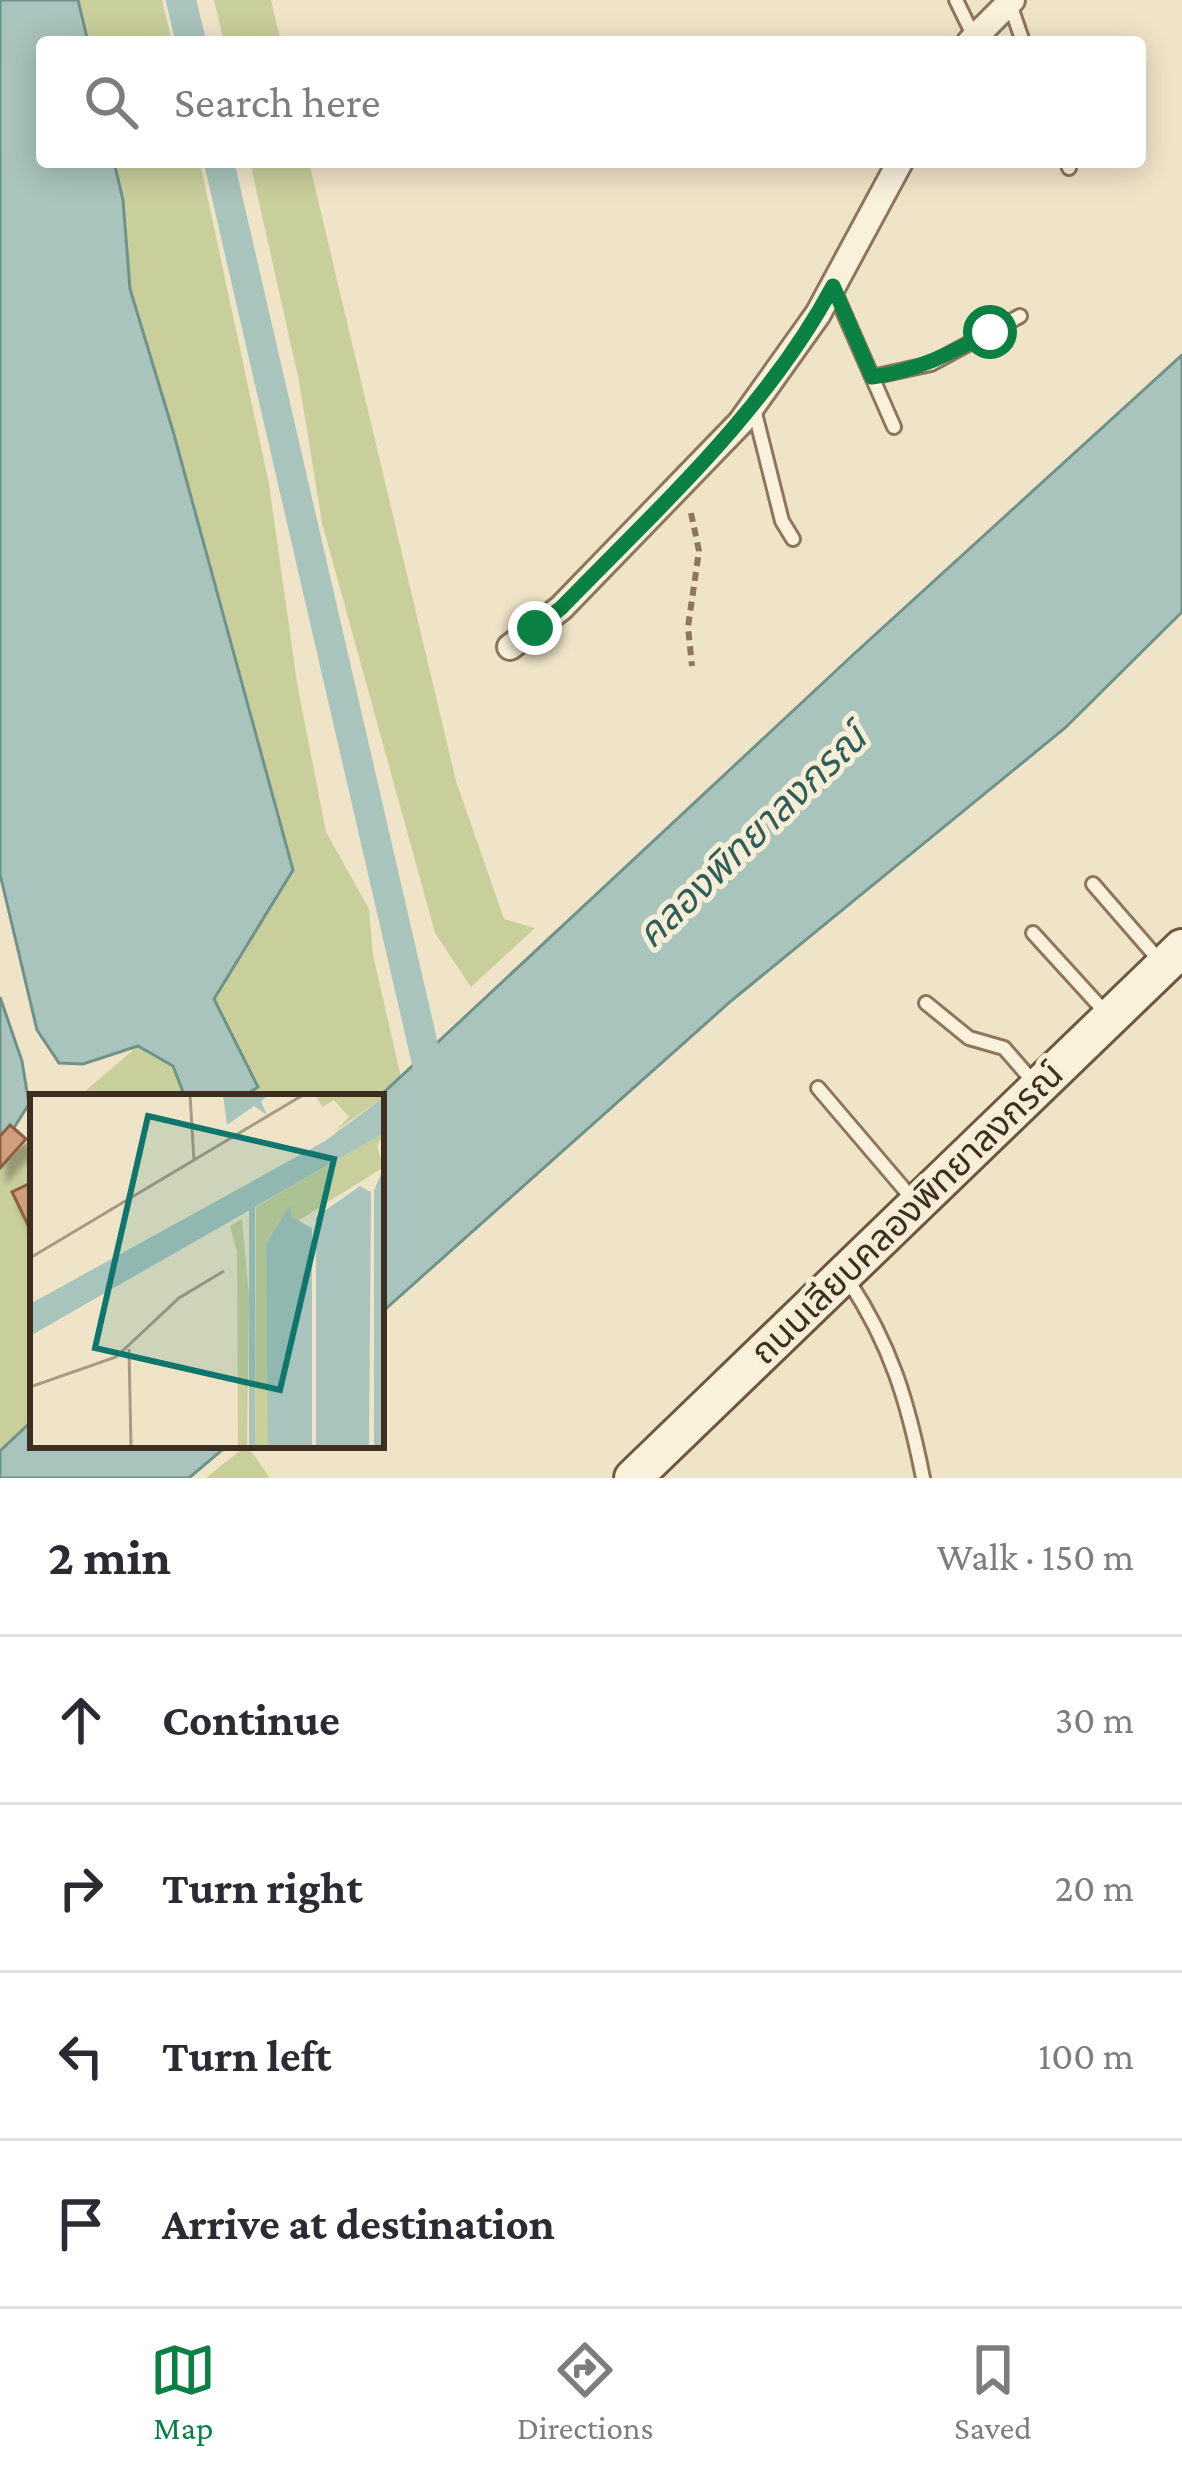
<!DOCTYPE html>
<meta charset="utf-8">
<style>
body{margin:0;font-family:"Crimson Pro","Noto Sans Thai",serif;background:#f2f2f3;color:#2b2b33}
.stop{position:absolute;width:36px;height:36px;margin:-27px;border:9px solid #0b8043;border-radius:50%;background:#fff}
.stop.end{background:#0b8043;border-color:#fff;box-shadow:0 3px 12px #0008}
.list{margin:0;padding:0;list-style:none}
h2{display:flex;justify-content:space-between;align-items:center;height:156px;margin:0;padding:0 48px;font-size:51px}
h2 small{font-size:39px;font-weight:400;color:#7c7c81}
.list li{display:grid;grid-template-columns:78px 1fr auto;gap:36px;align-items:center;box-sizing:border-box;height:168px;padding:0 48px;border-top:3px solid #e1e1e2}
.list b{display:block;font-size:45px;white-space:nowrap}
.list em{font-size:39px;font-style:normal;color:#7c7c81}
.icon{flex:none;width:66px;height:66px;fill:none;stroke:currentColor;stroke-width:2;stroke-linecap:round;stroke-linejoin:round}
.map{position:relative;flex:none;width:1182px;height:1478px;overflow:hidden}
.search{position:absolute;background:#fff;box-shadow:0 6px 30px #0003;left:36px;right:36px;top:36px;height:132px;display:flex;align-items:center;gap:30px;box-sizing:border-box;padding:0 42px;border-radius:12px;color:#7c7c81;font-size:45px}
.sheet{height:828px;background:#fff}
nav{display:flex;justify-content:space-around;align-items:center;box-sizing:border-box;height:168px;border-top:3px solid #e1e1e2;background:#fff;font-size:33px;color:#7c7c81}
nav a{display:grid;justify-items:center;gap:6px}
nav .on{color:#0b8043}
.map>svg:first-child{display:block}
.green{fill:#c9cf9b}
.water{fill:#a9c4bc;stroke:#6f938a;stroke-width:3}
.lines{fill:none;stroke-linecap:round;stroke-linejoin:round}
.canal{stroke:#a9c4bc;stroke-width:30}
.building{fill:#cf9f7d;stroke:#8d5f41;stroke-width:3;filter:url(#shadow)}
.service-casing{stroke:#8d765c;stroke-width:18}
.minor-casing{stroke:#8d765c;stroke-width:30}
.secondary-casing{stroke:#6f573f;stroke-width:42}
.path{stroke:#8d765c;stroke-width:6;stroke-dasharray:9 6;stroke-linecap:butt}
.service{stroke:#faf1dc;stroke-width:12}
.minor{stroke:#faf1dc;stroke-width:24}
.secondary{stroke:#faf1dc;stroke-width:36}
.route{stroke:#0b8043;stroke-width:15}
.labels{text-anchor:middle;dominant-baseline:central;stroke-width:10;stroke-linejoin:round;paint-order:stroke}
.street-label{font-size:36px;fill:#3d2e20;stroke:#f7eed8}
.water-label{font-size:39px;font-style:italic;fill:#2f5d5a;stroke:#f7eed8}
.inset-river{fill:none;stroke:#a9c4bc;stroke-width:6}
.inset-road{fill:none;stroke:#a89b85;stroke-width:3}
.view{fill:#0f766e;fill-opacity:0.15;stroke:#0f766e;stroke-width:6}
.inset-edge{fill:none;stroke:#3d2e20;stroke-width:6}
</style>
<div class="map">
<svg width="1182" height="1478" viewBox="0 0 1182 1478">
<defs>
<filter id="shadow"><feDropShadow dx="7" dy="13" stdDeviation="3" flood-color="#0004"/></filter>
</defs>
<rect width="100%" height="100%" fill="#f0e4c8"/>
<!-- green -->
<path class="green" d="M78,0h84l10,42h-84z
M214,0h57l10,42h-57z
M114,162h86l69,322 28,199 29,149 43,77 4,46 28,122 -22,20h-137l15,-10 -43,-88 79,-129 -120,-439 -43,-142 -7,-89z
M250,162h59l147,619 48,138 31,9 -64,59 -36,-54 -113,-410 -23,-142z
M138,1046l35,20 12,31h-107z
M33,1137v283l-33,31v-284z
M247,1445l23,33h-64z"/>
<!-- water -->
<path class="water" d="M0,0h78l10,42h-46v120h72l9,38 7,89 43,142 120,439 -79,129 44,88 -16,10h-57l-12,-31 -35,-20 -55,18 -24,-1 -22,-33 -37,-156z
M1182,355v257l-117,116 -334,273 -350,312 -2,-216 476,-444z
M0,997l22,64 7,43 -29,46z
M33,1420v25h195l-39,33h-189v-27z"/>
<g class="lines">
<!-- canal -->
<path class="canal" d="M181,0l10,42
M219,162l215,931"/>
</g>
<!-- building -->
<path class="building" d="M10,1125l16,14 -26,29v-32z
M33,1182v48l-2,1 -19,-39z"/>
<g class="lines">
<!-- service casing -->
<g class="service-casing">
<path id="service" d="M956,0l18,37
M1010,4l13,38
M1067,162l2,6
M833,288l61,139
M872,377l59,-13 89,-48
M753,405l29,116 11,18
M1093,884l66,76
M1033,933l72,79
M926,1003l43,35 35,10 33,38
M818,1088l98,115
M848,1280c43,65 60,122 75,198"/>
</g>
<!-- minor casing -->
<g class="minor-casing">
<path id="minor" d="M970,42l42,-42
M510,647l51,-39 180,-186 77,-108 82,-152"/>
</g>
<!-- secondary casing -->
<g class="secondary-casing">
<path id="secondary" d="M633,1478l549,-530"/>
</g>
<!-- path -->
<path class="path" d="M691,513l8,38 -11,76 4,39"/>
<!-- service -->
<use href="#service" class="service"/>
<!-- minor -->
<use href="#minor" class="minor"/>
<!-- secondary -->
<use href="#secondary" class="secondary"/>
</g>
<g class="lines">
<!-- route -->
<path class="route" d="M535,628l26,-20c97,-100 205,-197 272,-322l39,91c45,-6 79,-24 118,-45"/>
</g>
<g class="labels">
<!-- street labels -->
<g class="street-label">
<text transform="translate(907 1213) rotate(-44)">ถนนเลียบคลองพิทยาลงกรณ์</text>
</g>
<!-- water labels -->
<g class="water-label">
<text transform="translate(751 836) rotate(-44)">คลองพิทยาลงกรณ์</text>
</g>
</g>
<!-- overview -->
<g transform="translate(30 1094)">
<rect width="354" height="354" fill="#f0e4c8"/>
<path d="M286,2l68,-1v2l-50,35 15,-15 -15,-17 -12,7zM354,39l-7,14 7,20 -88,55 -4,-5 -26,27 5,180 -3,23h-13l1,-240zM212,125l7,78 -2,150h-9l-1,-195 -7,-26z" fill="#c9cf9b"/>
<path d="M193,1h46l-8,6 6,14 -13,-9 -27,19zM354,3v36l-354,203v-32l295,-163zM354,73v280h-10v-256zM330,92l11,6 -2,255h-53v-230zM260,111l2,12 20,11v219h-44l-2,-203z" fill="#a9c4bc"/>
<path class="inset-river" d="M222,112v241"/>
<path class="inset-road" d="M160,1l4,65M0,164l273,-163M99,255l2,98M0,293l86,-30 63,-59 45,-27"/>
<path class="view" d="M118,22l186,43 -54,231 -185,-42z"/>
<rect width="354" height="354" class="inset-edge"/>
</g>
</svg>
<div class="stop" style="left:990px;top:332px"></div>
<div class="stop end" style="left:535px;top:628px"></div>
<div class="search"><svg class="icon" aria-label="search" viewBox="0 0 24 24"><circle cx="10" cy="10" r="6"/><path d="M15 15l6 6"/></svg>Search here</div>
</div>
<section class="sheet">
<h2>2 min<small>Walk · 150 m</small></h2>
<ul class="list">
<li><svg class="icon" aria-label="ahead" viewBox="0 0 24 24"><path d="M12 20V5M6 11l6-6 6 6"/></svg><div><b>Continue</b></div><em>30 m</em></li>
<li><svg class="icon" aria-label="right" viewBox="0 0 24 24"><path d="M7 20v-9h11M14 6l5 5-5 5"/></svg><div><b>Turn right</b></div><em>20 m</em></li>
<li><svg class="icon" aria-label="left" viewBox="0 0 24 24"><path d="M17 20v-9H6M10 6l-5 5 5 5"/></svg><div><b>Turn left</b></div><em>100 m</em></li>
<li><svg class="icon" aria-label="arrive" viewBox="0 0 24 24"><path d="M6 21V4h12l-3 4 3 4H6"/></svg><div><b>Arrive at destination</b></div></li>
</ul>
</section>
<nav>
<a class="on"><svg class="icon" aria-label="map" viewBox="0 0 24 24"><path d="M3 6l6-2 6 2 6-2v14l-6 2-6-2-6 2zM9 4v14M15 6v14"/></svg>Map</a>
<a><svg class="icon" aria-label="directions" viewBox="0 0 24 24"><path d="M12 3l9 9-9 9-9-9zM9 14v-3h6M13 9l2 2-2 2"/></svg>Directions</a>
<a><svg class="icon" aria-label="saved" viewBox="0 0 24 24"><path d="M7 4h10v16l-5-4-5 4z"/></svg>Saved</a>
</nav>
